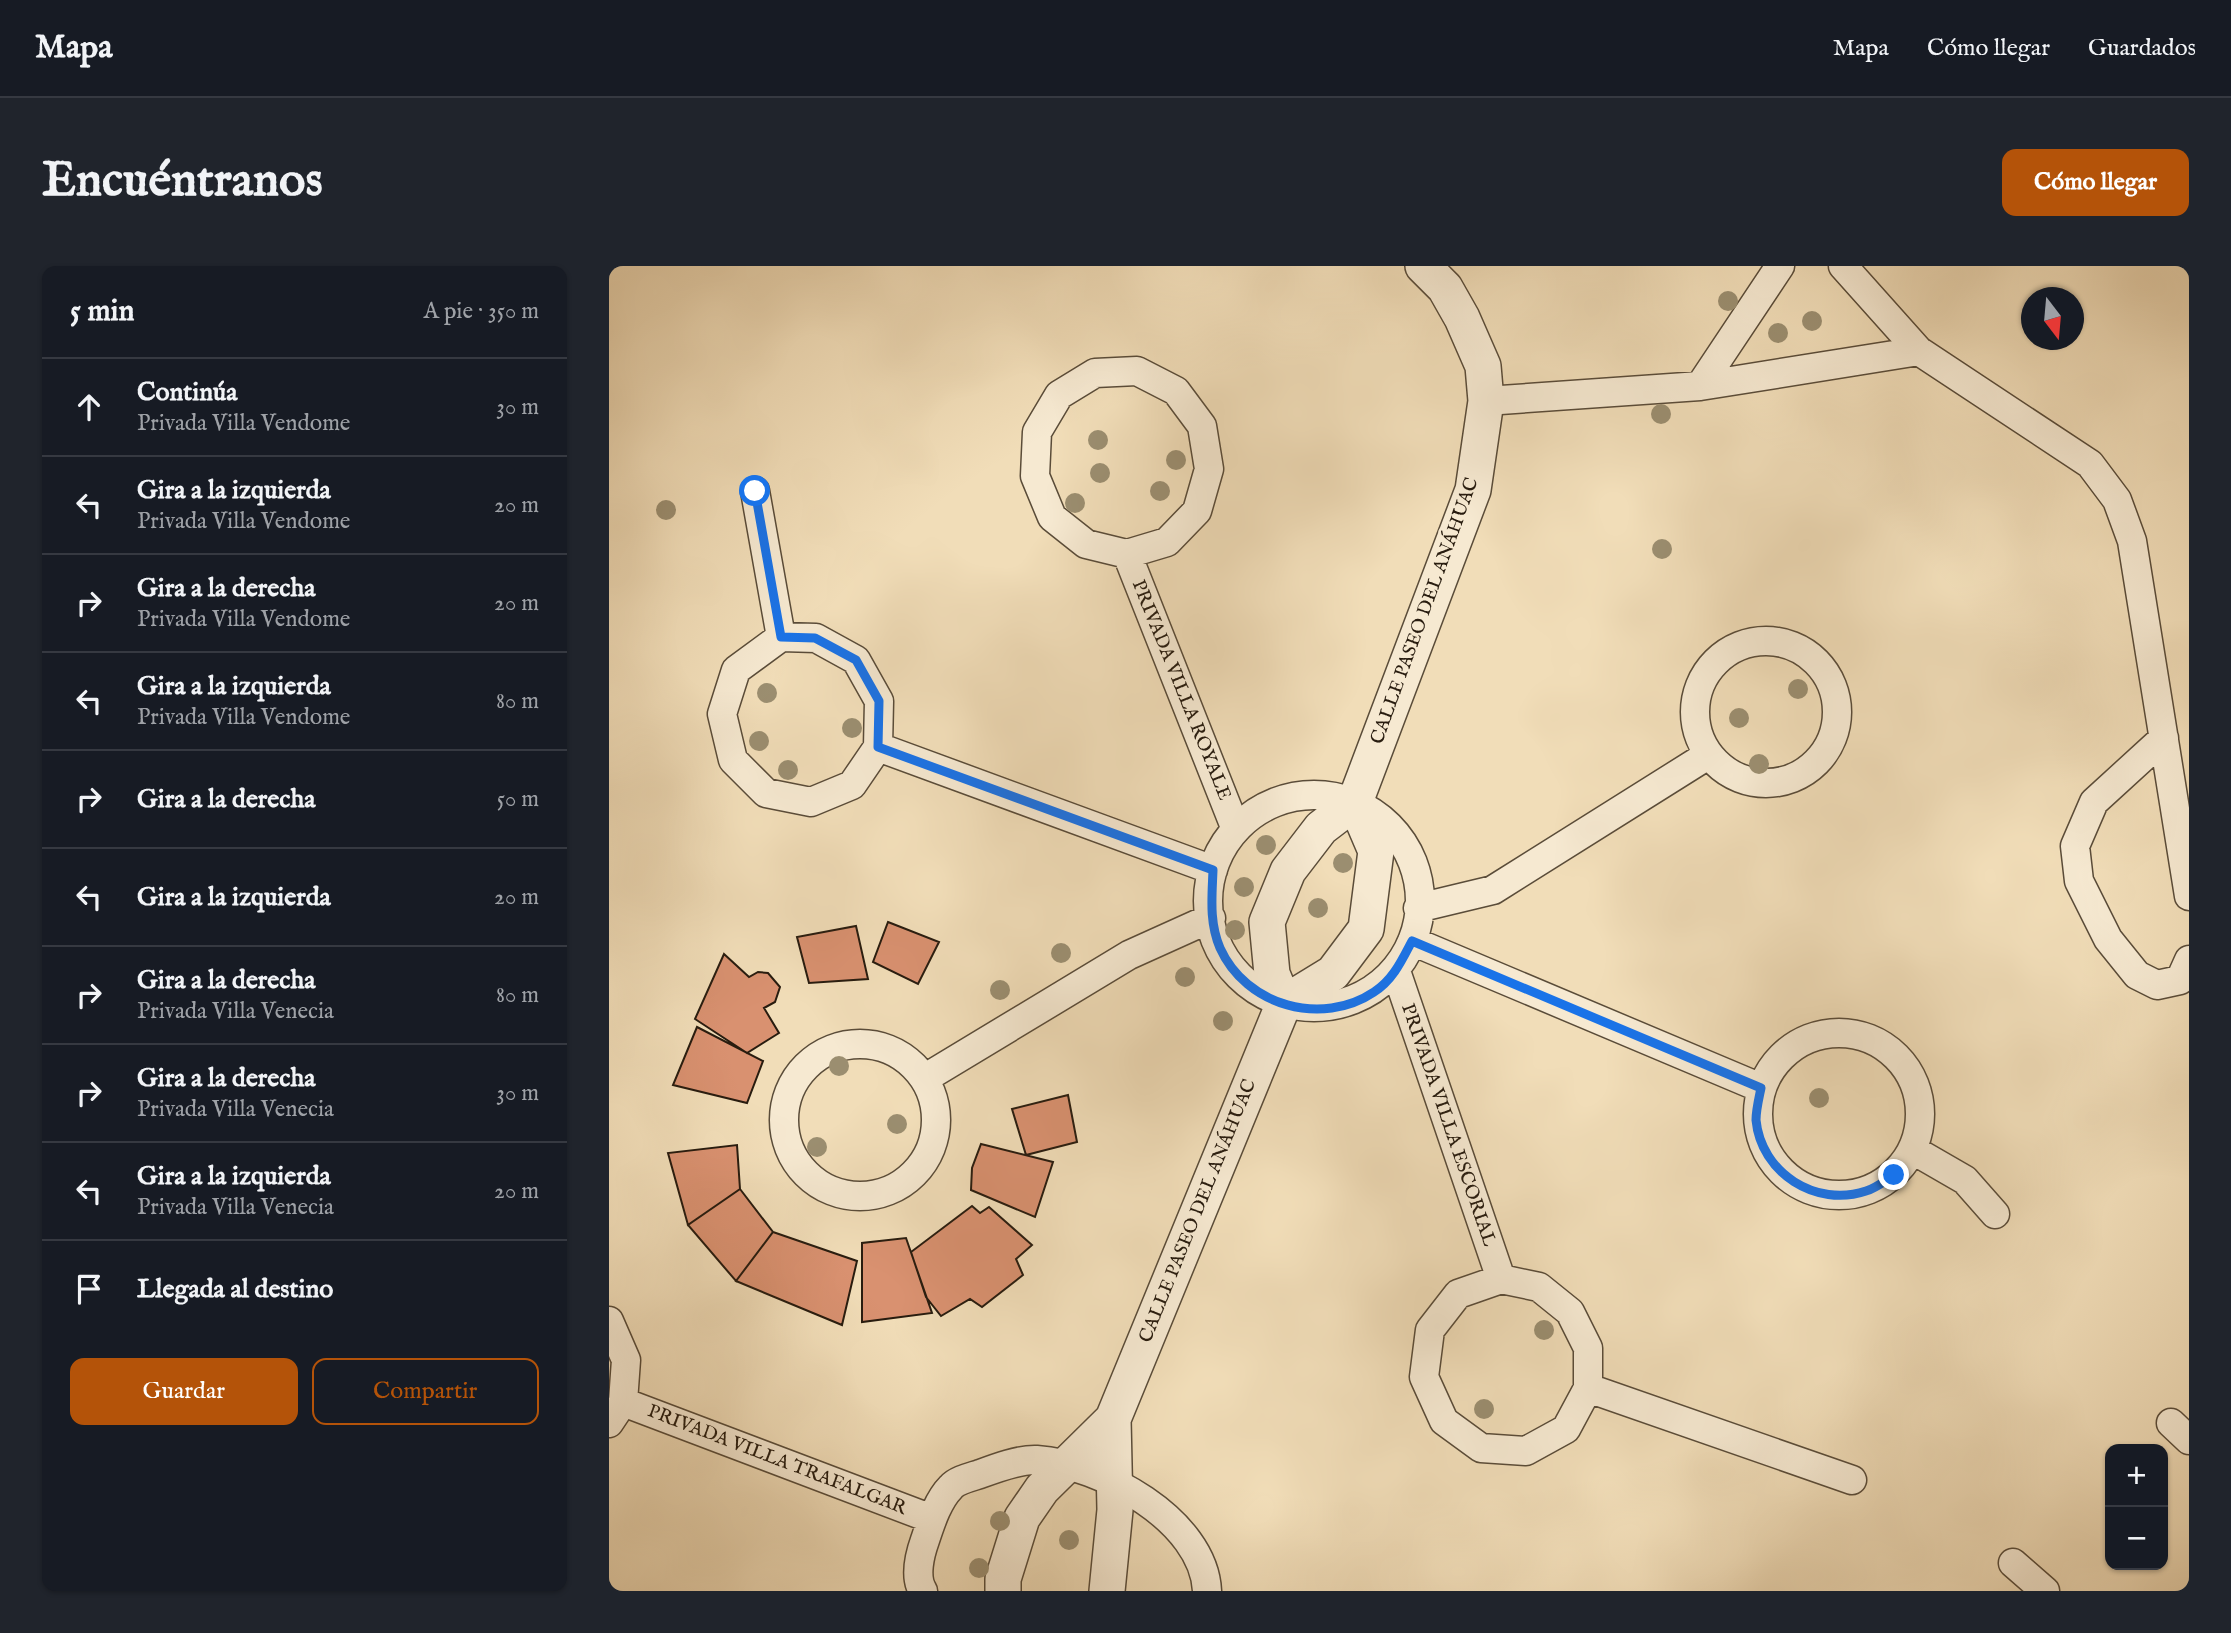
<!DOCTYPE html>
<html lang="es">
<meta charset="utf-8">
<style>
body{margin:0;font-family:"IM FELL English",serif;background:#20242c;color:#f1f3f6}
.controls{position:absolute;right:21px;bottom:21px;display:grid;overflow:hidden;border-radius:14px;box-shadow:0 2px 5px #0004}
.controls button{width:63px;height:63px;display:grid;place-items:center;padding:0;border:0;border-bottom:2px solid #363941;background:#171b24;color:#f1f3f6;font:35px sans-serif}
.compass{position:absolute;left:1412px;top:21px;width:63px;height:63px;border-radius:50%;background:#171b24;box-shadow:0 2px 5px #0004;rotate:164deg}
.stop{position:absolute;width:21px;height:21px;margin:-16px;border:5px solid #1a73e8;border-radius:50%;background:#fff}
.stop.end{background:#1a73e8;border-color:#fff;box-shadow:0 2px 7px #0008}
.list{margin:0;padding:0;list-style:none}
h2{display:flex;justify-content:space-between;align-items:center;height:91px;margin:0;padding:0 28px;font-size:30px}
h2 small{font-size:23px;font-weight:400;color:#9ea1a6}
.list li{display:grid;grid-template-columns:46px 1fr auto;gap:21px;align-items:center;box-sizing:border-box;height:98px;padding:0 28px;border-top:2px solid #363941}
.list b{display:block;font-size:26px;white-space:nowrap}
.list p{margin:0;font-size:23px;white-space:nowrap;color:#9ea1a6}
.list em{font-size:23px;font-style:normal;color:#9ea1a6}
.actions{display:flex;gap:14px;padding:21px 28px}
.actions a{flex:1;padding:16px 0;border:2px solid #b45309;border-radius:14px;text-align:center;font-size:24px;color:#b45309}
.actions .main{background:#b45309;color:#fff}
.icon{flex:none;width:38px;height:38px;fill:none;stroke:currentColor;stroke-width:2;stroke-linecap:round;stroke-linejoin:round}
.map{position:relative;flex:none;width:1580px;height:1325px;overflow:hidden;border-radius:14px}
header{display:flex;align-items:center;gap:42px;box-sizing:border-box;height:98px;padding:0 35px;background:#171b24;border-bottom:2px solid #363941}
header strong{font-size:33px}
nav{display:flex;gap:38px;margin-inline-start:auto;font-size:24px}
.intro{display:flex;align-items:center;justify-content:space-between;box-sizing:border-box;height:168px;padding:0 42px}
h1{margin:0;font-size:49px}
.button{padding:18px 32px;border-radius:14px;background:#b45309;color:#fff;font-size:24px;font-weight:700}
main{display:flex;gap:42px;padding:0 42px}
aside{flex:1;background:#171b24;border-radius:14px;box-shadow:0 2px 5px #0004}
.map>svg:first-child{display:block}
.building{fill:#d99170;stroke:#281c0f;stroke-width:2}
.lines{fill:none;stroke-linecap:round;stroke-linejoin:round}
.minor-casing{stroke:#5a4c39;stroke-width:31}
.tertiary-casing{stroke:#5a4c39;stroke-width:38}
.minor{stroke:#f6e9d1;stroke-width:28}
.tertiary{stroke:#f6e9d1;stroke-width:35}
.tree{fill:#9b8e70}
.route{stroke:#1a73e8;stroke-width:9}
.labels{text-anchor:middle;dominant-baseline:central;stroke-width:5;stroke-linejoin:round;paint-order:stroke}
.street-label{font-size:19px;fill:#281c0f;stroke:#f6e9d1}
</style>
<header>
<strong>Mapa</strong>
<nav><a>Mapa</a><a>Cómo llegar</a><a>Guardados</a></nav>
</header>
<div class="intro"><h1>Encuéntranos</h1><a class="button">Cómo llegar</a></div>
<main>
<aside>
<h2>5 min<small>A pie · 350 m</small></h2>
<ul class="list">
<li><svg class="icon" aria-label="ahead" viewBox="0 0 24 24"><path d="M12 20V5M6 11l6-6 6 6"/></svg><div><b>Continúa</b><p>Privada Villa Vendome</p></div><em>30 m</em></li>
<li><svg class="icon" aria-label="left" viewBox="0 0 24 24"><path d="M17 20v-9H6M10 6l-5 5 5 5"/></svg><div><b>Gira a la izquierda</b><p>Privada Villa Vendome</p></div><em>20 m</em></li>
<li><svg class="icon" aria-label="right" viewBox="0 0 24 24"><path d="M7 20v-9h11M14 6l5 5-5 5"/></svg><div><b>Gira a la derecha</b><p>Privada Villa Vendome</p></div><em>20 m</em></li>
<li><svg class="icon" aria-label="left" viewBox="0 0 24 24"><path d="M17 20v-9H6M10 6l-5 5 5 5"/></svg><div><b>Gira a la izquierda</b><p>Privada Villa Vendome</p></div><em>80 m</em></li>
<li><svg class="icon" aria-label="right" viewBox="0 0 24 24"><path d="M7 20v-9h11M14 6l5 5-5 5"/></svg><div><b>Gira a la derecha</b></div><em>50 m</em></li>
<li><svg class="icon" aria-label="left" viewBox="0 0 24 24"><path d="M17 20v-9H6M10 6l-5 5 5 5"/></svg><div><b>Gira a la izquierda</b></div><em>20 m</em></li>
<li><svg class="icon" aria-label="right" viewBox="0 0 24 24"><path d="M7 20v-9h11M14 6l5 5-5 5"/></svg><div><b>Gira a la derecha</b><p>Privada Villa Venecia</p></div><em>80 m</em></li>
<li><svg class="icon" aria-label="right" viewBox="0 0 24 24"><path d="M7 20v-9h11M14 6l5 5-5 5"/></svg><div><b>Gira a la derecha</b><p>Privada Villa Venecia</p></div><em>30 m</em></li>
<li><svg class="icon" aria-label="left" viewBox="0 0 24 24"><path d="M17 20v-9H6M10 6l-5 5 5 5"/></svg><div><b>Gira a la izquierda</b><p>Privada Villa Venecia</p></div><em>20 m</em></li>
<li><svg class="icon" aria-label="arrive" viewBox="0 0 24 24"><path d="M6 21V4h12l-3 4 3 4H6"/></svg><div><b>Llegada al destino</b></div></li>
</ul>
<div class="actions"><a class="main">Guardar</a><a>Compartir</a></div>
</aside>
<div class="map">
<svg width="1580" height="1325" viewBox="0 0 1580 1325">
<rect width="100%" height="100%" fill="#f1ddb8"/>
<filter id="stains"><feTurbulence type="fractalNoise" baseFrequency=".00286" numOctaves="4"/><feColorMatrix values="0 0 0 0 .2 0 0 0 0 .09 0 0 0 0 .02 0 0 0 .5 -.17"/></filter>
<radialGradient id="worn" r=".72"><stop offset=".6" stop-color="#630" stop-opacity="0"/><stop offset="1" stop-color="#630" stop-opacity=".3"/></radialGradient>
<!-- building -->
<path class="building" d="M279,656l51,20 -21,42 -45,-22z
M247,660l12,53 -59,4 -12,-46z
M115,688l25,23 9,-5 10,1 12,14 -5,15 -11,6 15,25 -32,20 -52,-34z
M88,761l66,34 -16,42 -74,-18z
M459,829l9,47 -51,13 -14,-46z
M372,878l72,18 -18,55 -64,-27 1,-22z
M128,879l3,44 -52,36 -20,-72z
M131,923l33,43 -37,49 -48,-56z
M363,940l8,7 9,-6 43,38 -16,14 7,16 -41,32 -12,-8 -29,17 -15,-19 -15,-45z
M164,966l84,29 -15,64 -106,-44z
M297,972l26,75 -70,9v-79z"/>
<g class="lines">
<!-- minor casing -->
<g class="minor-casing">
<path id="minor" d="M1234,0l76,85 171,113 27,36 15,41 57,355
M528,105l39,20 26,35 7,43 -12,42 -30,31 -40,12 -41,-10 -34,-27 -17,-41 2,-44 22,-37 36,-22z
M1091,120l80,-120
M877,135l214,-15 219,-35
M146,225l26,146
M518,288l108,273
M172,371l35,1 40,22 23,41 -1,46 -26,38 -41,17 -45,-9 -33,-33 -11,-46 14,-44z
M1086 446a71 71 0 1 1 142 0a71 71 0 1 1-142 0Z
M1555,472l-70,64 -19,44 4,35 29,58 29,36 20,10 23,-5 9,-20
M269,481l335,123
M599 635a106 106 0 1 1 212 0a106 106 0 1 1-212 0Z
M809,642l75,-18 215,-135
M803,675l349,147
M787,705l105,308
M1149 848a81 81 0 1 1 162 0a81 81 0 1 1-162 0Z
M175 854a76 76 0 1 1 152 0a76 76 0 1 1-152 0Z
M318,811l202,-122 82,-37
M1304,884l52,30 30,34
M892,1013l38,8 31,25 18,36v40l-22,41 -40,22 -45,-3 -37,-27 -20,-44 6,-47 28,-36z
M0,1055l17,39 -3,42 -14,21
M979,1122l264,92
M14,1136l309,117
M1562,1157l18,17
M1404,1297l32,28
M314,1325c-9,-14 -3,-37 2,-51 6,-18 13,-40 26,-53 6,-7 20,-10 29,-13 16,-6 40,-15 57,-14 63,4 167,60 170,131"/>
</g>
<!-- tertiary casing -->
<g class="tertiary-casing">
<path id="tertiary" d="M675,737l-12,-29 -5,-52 21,-51 33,-43 34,-26 118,-312 13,-89 -3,-35 -21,-48 -17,-30 -22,-22
M394,1325v-12l19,-61 20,-29 71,-70
M498,1325l8,-81 -2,-91 171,-416 49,-30 33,-44 10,-78 -21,-49"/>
</g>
<!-- minor -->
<use href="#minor" class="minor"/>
<!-- tertiary -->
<use href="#tertiary" class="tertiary"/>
</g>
<!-- trees -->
<g class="tree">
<circle cx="1119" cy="35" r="10"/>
<circle cx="1203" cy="55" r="10"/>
<circle cx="1169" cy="67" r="10"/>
<circle cx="1052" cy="148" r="10"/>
<circle cx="489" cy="174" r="10"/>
<circle cx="567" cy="194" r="10"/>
<circle cx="491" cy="207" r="10"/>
<circle cx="551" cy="225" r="10"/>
<circle cx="466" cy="237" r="10"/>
<circle cx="57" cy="244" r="10"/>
<circle cx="1053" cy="283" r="10"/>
<circle cx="1189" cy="423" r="10"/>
<circle cx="158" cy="427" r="10"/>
<circle cx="1130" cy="452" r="10"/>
<circle cx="243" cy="462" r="10"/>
<circle cx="150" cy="475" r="10"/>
<circle cx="1150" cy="498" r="10"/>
<circle cx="179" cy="504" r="10"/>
<circle cx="657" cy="579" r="10"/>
<circle cx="734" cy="597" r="10"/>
<circle cx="635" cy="621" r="10"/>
<circle cx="709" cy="642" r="10"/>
<circle cx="626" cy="664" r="10"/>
<circle cx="452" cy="687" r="10"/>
<circle cx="576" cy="711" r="10"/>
<circle cx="391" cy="724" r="10"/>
<circle cx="614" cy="755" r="10"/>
<circle cx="230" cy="800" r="10"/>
<circle cx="1210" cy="832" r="10"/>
<circle cx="288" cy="858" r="10"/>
<circle cx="208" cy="881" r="10"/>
<circle cx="935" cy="1064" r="10"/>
<circle cx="875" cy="1143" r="10"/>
<circle cx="391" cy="1255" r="10"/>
<circle cx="460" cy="1274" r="10"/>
<circle cx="370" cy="1302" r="10"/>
</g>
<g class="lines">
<!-- route -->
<path class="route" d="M146,225l26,146 34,1 41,22 23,41 -1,46 335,123c-1,27 -4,52 7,78 26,58 102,79 154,44 19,-12 28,-32 38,-51l349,147c-2,10 -5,22 -5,32 5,53 60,88 110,71 10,-3 20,-11 28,-16"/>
</g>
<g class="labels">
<!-- street labels -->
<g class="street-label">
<text transform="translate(816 345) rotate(-70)">CALLE PASEO DEL ANÁHUAC</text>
<text transform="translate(572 424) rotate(68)">PRIVADA VILLA ROYALE</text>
<text transform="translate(839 859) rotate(71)">PRIVADA VILLA ESCORIAL</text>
<text transform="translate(589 945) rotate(-68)">CALLE PASEO DEL ANÁHUAC</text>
<text transform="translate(168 1194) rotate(21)">PRIVADA VILLA TRAFALGAR</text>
</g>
</g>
<rect width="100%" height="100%" filter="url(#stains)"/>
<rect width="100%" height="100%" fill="url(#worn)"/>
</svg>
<div class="controls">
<button>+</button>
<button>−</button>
</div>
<svg class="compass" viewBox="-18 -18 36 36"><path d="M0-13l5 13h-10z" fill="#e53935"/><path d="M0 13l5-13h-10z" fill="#9ea1a6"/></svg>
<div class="stop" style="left:146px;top:225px"></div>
<div class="stop end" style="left:1285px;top:909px"></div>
</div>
</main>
